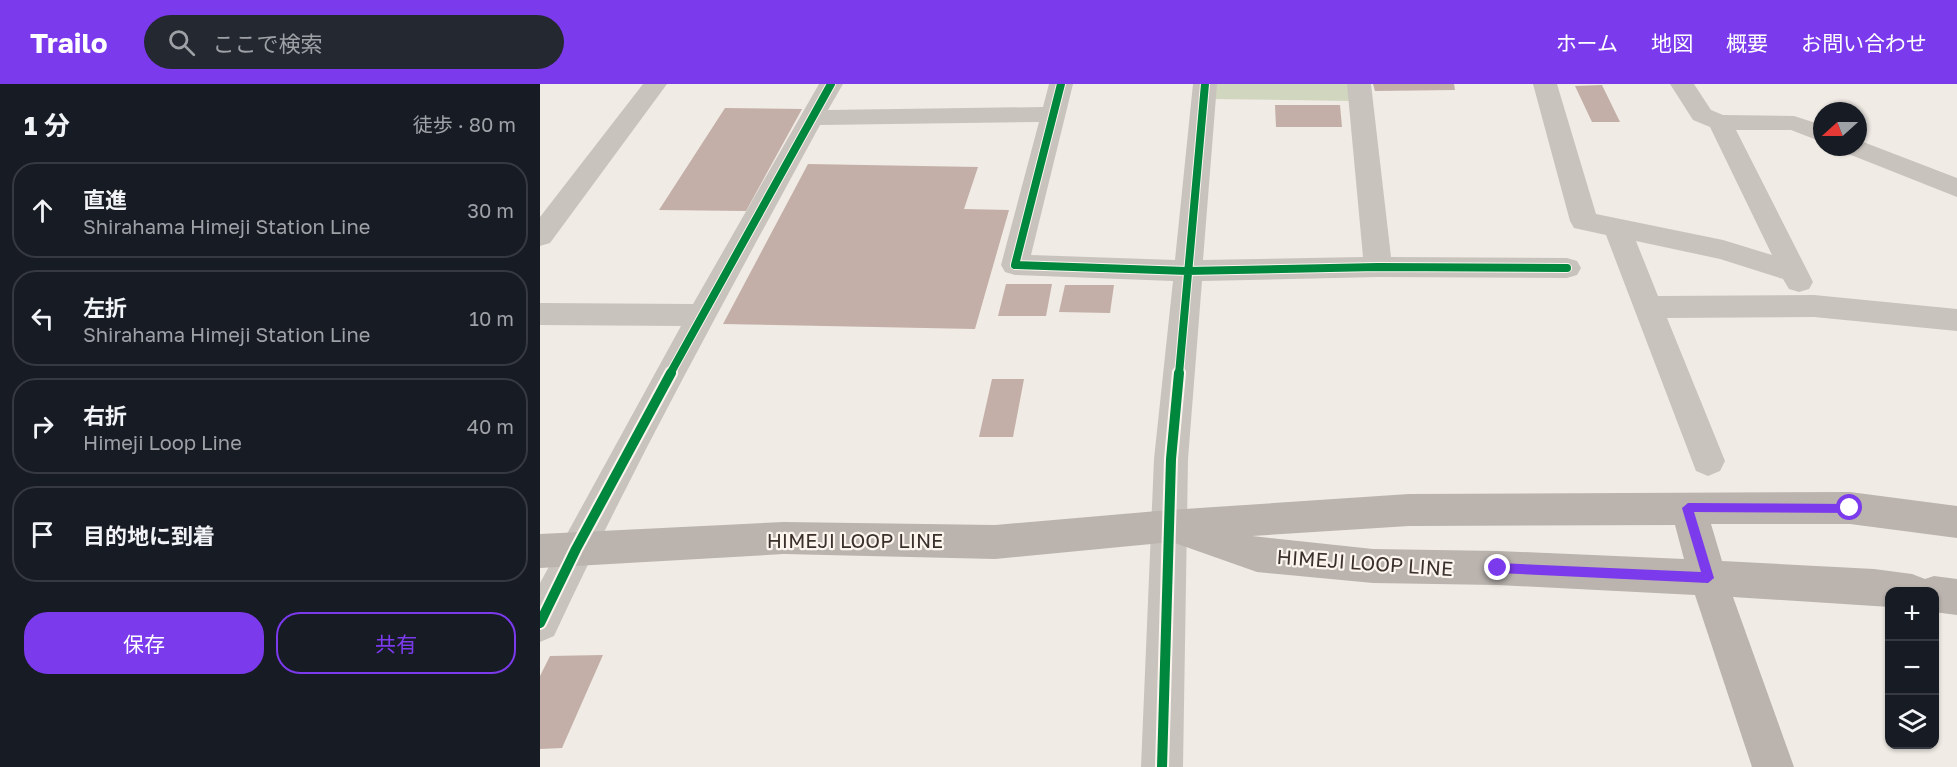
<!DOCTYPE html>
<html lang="ja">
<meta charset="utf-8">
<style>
body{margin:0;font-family:"Golos Text","Noto Sans JP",sans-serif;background:#242831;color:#f1f3f6}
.controls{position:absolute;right:18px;bottom:18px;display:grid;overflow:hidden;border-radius:12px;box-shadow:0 2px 4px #0004}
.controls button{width:54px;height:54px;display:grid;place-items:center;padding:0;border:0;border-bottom:2px solid #363941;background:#171b24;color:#f1f3f6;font:30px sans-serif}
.compass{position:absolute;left:1273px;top:18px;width:54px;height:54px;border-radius:50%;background:#171b24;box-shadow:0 2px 4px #0004;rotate:249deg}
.stop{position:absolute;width:18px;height:18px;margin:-14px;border:4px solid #7c3aed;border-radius:50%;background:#fff}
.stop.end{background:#7c3aed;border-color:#fff;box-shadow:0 2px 6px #0008}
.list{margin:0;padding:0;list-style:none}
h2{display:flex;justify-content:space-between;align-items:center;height:78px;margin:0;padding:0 24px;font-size:26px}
h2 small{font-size:20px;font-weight:400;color:#9ea1a6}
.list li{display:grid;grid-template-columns:39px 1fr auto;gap:18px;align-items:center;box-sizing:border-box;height:96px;margin:0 12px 12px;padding:0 12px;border:2px solid #363941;border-radius:24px}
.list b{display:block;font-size:22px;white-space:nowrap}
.list p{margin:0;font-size:20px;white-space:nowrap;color:#9ea1a6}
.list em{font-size:20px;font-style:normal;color:#9ea1a6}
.actions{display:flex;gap:12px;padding:18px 24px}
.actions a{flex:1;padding:14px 0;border:2px solid #7c3aed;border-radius:24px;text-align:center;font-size:21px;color:#7c3aed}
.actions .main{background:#7c3aed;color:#fff}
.icon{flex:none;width:33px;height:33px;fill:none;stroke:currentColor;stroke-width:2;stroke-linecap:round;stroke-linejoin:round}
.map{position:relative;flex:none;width:1417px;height:683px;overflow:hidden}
header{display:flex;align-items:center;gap:36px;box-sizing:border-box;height:84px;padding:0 30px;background:#7c3aed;color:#fff}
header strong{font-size:28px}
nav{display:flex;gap:33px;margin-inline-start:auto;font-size:21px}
.search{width:420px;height:54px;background:#242831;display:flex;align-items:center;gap:15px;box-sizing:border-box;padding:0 21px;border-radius:33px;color:#9ea1a6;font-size:22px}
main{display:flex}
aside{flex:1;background:#171b24}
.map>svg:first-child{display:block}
.green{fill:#d1d6bf}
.building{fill:#c3afa7}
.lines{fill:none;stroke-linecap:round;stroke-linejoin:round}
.street{fill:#c9c3be;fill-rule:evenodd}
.secondary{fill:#bab3ae;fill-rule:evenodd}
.cycleway-far1-casing{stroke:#fbf5ee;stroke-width:10}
.cycleway-casing{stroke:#fbf5ee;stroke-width:14}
.cycleway-far1{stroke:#00873e;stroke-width:8}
.cycleway{stroke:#00873e;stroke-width:10}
.route{fill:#7c3aed}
.labels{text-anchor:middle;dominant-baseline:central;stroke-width:4.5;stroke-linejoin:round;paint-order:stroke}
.street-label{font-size:20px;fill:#3b302b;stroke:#fbf5ee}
</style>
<header>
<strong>Trailo</strong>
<div class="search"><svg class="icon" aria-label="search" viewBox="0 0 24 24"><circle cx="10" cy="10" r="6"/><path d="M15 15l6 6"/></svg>ここで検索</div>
<nav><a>ホーム</a><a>地図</a><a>概要</a><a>お問い合わせ</a></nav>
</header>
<main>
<aside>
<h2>1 分<small>徒歩 · 80 m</small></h2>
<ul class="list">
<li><svg class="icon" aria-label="ahead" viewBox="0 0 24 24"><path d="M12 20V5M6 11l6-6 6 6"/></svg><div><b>直進</b><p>Shirahama Himeji Station Line</p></div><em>30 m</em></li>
<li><svg class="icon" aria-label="left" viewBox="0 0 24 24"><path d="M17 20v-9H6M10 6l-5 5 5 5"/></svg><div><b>左折</b><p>Shirahama Himeji Station Line</p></div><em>10 m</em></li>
<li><svg class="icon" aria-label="right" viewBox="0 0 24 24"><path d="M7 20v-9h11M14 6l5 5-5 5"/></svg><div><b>右折</b><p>Himeji Loop Line</p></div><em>40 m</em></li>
<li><svg class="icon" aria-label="arrive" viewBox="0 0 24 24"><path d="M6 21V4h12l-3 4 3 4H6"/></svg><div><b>目的地に到着</b></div></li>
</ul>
<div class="actions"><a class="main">保存</a><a>共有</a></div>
</aside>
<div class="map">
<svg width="1417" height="683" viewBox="0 0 1417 683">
<rect width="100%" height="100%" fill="#f0ebe5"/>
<!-- green -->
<path class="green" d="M671,0h140l1,17 -142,-2z"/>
<!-- building -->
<path class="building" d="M833,0h81l1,6 -80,1z
M1062,1l18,37h-28l-17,-36z
M735,21h65l2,22h-66z
M185,24l77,1 -56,102 -87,-1z
M268,80l170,3 -14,42 45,1 -34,119 -252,-5z
M466,200h46l-6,32h-48z
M525,201h49l-4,28 -51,-1z
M452,295h32l-11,58h-34z
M63,571l-41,93 -22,1v-73l10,-20z"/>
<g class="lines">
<!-- street -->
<path class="street" d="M103,0h24l-117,159 -10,3v-29z
M279,0h24l-15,26 215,-3 6,-23h24l-42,171 144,5 18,-176h24l-14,176 160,-3 -16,-173h24l20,173 176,1 10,3 4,7 -4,7 -10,3 -189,-1 -176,4 -14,178 -5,308h-42l13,-308 19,-178 -158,-6 -10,-3 -4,-7 38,-143 -219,3c-92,169 -185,337 -266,511l-14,6v-59l141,-257 -141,-1v-22l153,1z
M993,0h24l39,130 127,26 49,15 -62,-128 -17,-7 -23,-36h24l17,26 12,5 71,1 28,9v17l-31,-12h-55l77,152 -4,7 -10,3 -10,-3 -6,-10 -63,-20 -84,-18 22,55 156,-1 143,14v22l-143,-14 -147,1 58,143 -5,10 -12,5 -12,-5 -90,-236 -32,-7 -4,-7z
M1318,56l99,38v19l-111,-44 -4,-6h16z"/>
<!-- secondary -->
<path class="secondary" d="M1310,408l107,14v32l-107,-14h-139l11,37 152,8 38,5 13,5 9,-3 23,3v36l-23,-3v-20h-44v15l-157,-10 61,170h-42l-57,-172 -197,-10 -125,-2 -116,-11 -85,-30 -177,17 -211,-5 -244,14v-34l244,-12 211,3 174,-15 240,-16zM1135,441l9,34 -186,-8 -125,-2 -121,-13 157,-10z"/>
<!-- cycleway-far1 casing -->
<g class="cycleway-far1-casing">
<path id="cycleway-far1" d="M521,0l-46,181 172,6 191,-4 189,1
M130,290l161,-290
M639,290l26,-290"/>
</g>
<!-- cycleway casing -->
<g class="cycleway-casing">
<path id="cycleway" d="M0,539l36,-74 95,-176
M622,683l9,-308 8,-86"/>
</g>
<!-- cycleway-far1 -->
<use href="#cycleway-far1" class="cycleway-far1"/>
<!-- cycleway -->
<use href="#cycleway" class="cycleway"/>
</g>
<!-- route -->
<path class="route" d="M1148,419l162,1 5,4 -5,5 -156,-1 20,66 -6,5 -210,-10 -6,-5 6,-5 203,9 -19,-64z"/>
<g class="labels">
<!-- street labels -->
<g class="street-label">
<text x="315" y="456">HIMEJI LOOP LINE</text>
<text transform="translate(825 478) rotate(4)">HIMEJI LOOP LINE</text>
</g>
</g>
</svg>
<div class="controls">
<button>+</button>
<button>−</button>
<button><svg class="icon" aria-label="layers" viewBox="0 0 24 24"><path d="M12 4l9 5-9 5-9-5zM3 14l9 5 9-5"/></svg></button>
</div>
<svg class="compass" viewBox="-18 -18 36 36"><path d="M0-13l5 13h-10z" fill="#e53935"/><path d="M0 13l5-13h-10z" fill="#9ea1a6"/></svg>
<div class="stop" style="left:1310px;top:424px"></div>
<div class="stop end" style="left:958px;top:484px"></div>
</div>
</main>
